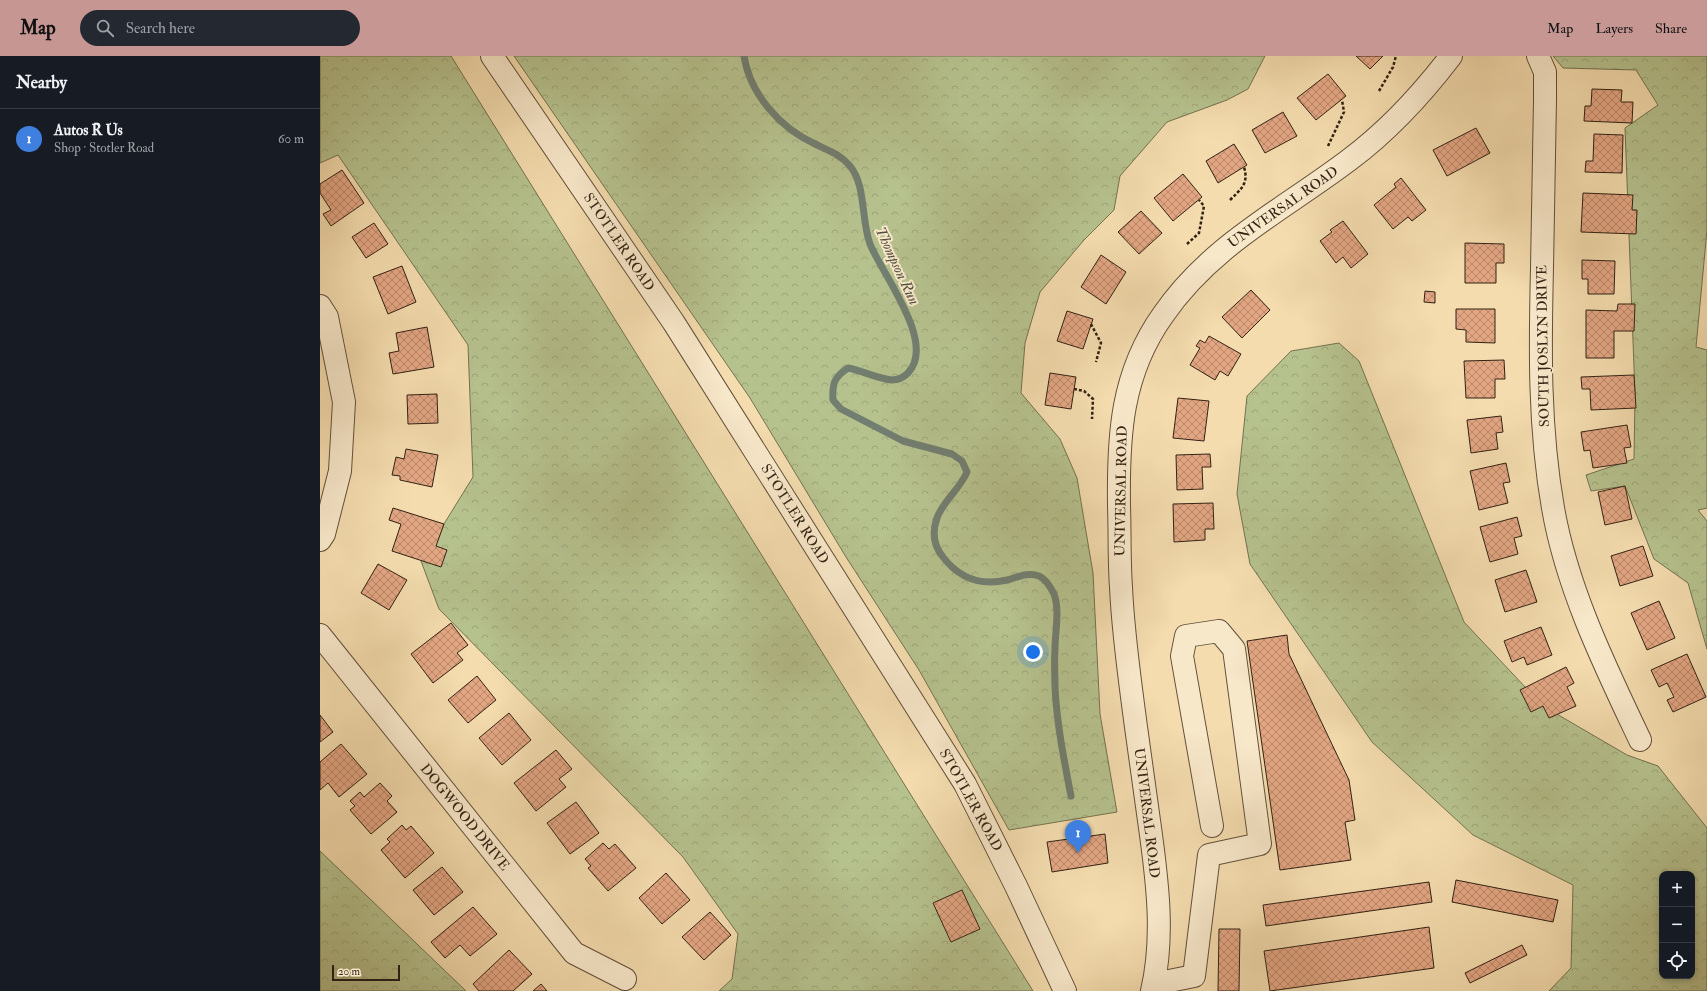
<!DOCTYPE html>
<meta charset="utf-8">
<style>
body{margin:0;font-family:"IM FELL Double Pica",serif;background:#242831;color:#f1f3f6}
.controls{position:absolute;right:12px;bottom:12px;display:grid;overflow:hidden;border-radius:8px;box-shadow:0 2px 6px #0003}
.controls button{width:36px;height:36px;display:grid;place-items:center;padding:0;border:0;border-bottom:1px solid #363941;background:#171b24;color:#f1f3f6;font:20px sans-serif}
.scale{position:absolute;left:12px;bottom:10px;width:68px;box-sizing:border-box;padding-left:4px;border:2px solid #322213;border-top:0;font-size:11px;line-height:14px;white-space:nowrap;color:#322213;-webkit-text-stroke:3px #f8e8ca;paint-order:stroke}
.you{position:absolute;left:713px;top:596px;width:14px;height:14px;margin:-10px;border:3px solid #fff;border-radius:50%;background:#1a73e8;box-shadow:0 0 0 6px #1a73e833}
.badge{display:grid;place-items:center;width:26px;height:26px;border-radius:50%;background:#c59692;color:#fff;font-size:13px;font-weight:700}
.pin{position:absolute;translate:-50% -33px;filter:drop-shadow(0 1px 2px #0008)}
.pin::after{content:'';position:absolute;top:21px;width:14px;height:12px;background:inherit;clip-path:polygon(0 0,100% 0,50% 100%)}
.list{margin:0;padding:0;list-style:none}
h2{display:flex;justify-content:space-between;align-items:center;height:52px;margin:0;padding:0 16px;font-size:17px}
h2 small{font-size:13px;font-weight:400;color:#9ea1a6}
.list li{display:grid;grid-template-columns:26px 1fr auto;gap:12px;align-items:center;box-sizing:border-box;height:60px;padding:0 16px;border-top:1px solid #363941}
.list b{display:block;font-size:15px;white-space:nowrap}
.list p{margin:0;font-size:13px;white-space:nowrap;color:#9ea1a6}
.list em{font-size:13px;font-style:normal;color:#9ea1a6}
.icon{flex:none;width:22px;height:22px;fill:none;stroke:currentColor;stroke-width:2;stroke-linecap:round;stroke-linejoin:round}
.map{position:relative;flex:none;width:1387px;height:935px;overflow:hidden}
header{display:flex;align-items:center;gap:24px;box-sizing:border-box;height:56px;padding:0 20px;background:#c59692;color:#111}
header strong{font-size:19px}
nav{display:flex;gap:22px;margin-inline-start:auto;font-size:14px}
.search{width:280px;height:36px;background:#242831;display:flex;align-items:center;gap:10px;box-sizing:border-box;padding:0 14px;border-radius:22px;color:#9ea1a6;font-size:15px}
main{display:flex}
aside{flex:1;background:#171b24}
.map>svg:first-child{display:block}
.forest{fill:url(#forest-crowns);stroke:#747250;fill-rule:evenodd}
.lines{fill:none;stroke-linecap:round;stroke-linejoin:round}
.stream{stroke:#727e70;stroke-width:7}
.building{fill:url(#building-cross-hatch);stroke:#322213}
.minor-casing{stroke:#62503a;stroke-width:24}
.path{stroke:#322213;stroke-width:2.5;stroke-dasharray:3 2;stroke-linecap:butt}
.minor{stroke:#f8e8ca;stroke-width:22}
.labels{text-anchor:middle;dominant-baseline:central;stroke-width:4;stroke-linejoin:round;paint-order:stroke}
.street-label{font-size:14px;fill:#322213;stroke:#f8e8ca}
.water-label{font-size:15px;font-style:italic;fill:#525042;stroke:#f8e8ca}
</style>
<header>
<strong>Map</strong>
<div class="search"><svg class="icon" aria-label="search" viewBox="0 0 24 24"><circle cx="10" cy="10" r="6"/><path d="M15 15l6 6"/></svg>Search here</div>
<nav><a>Map</a><a>Layers</a><a>Share</a></nav>
</header>
<main>
<aside>
<h2>Nearby<small></small></h2>
<ul class="list">
<li><span class="badge" style="background:#3f7fe0">1</span><div><b>Autos R Us</b><p>Shop · Stotler Road</p></div><em>60 m</em></li>
</ul>
</aside>
<div class="map">
<svg width="1387" height="935" viewBox="0 0 1387 935">
<defs>
<pattern id="forest-crowns" width="20" height="18" patternUnits="userSpaceOnUse"><rect width="20" height="18" fill="#b6c28e"/><path d="M2 6a3 3 0 1 1 6 0M12 15a3 3 0 1 1 6 0" fill="none" stroke="#9da67a"/></pattern>
<pattern id="building-cross-hatch" width="8" height="8" patternUnits="userSpaceOnUse"><rect width="8" height="8" fill="#e3a683"/><path d="M0 0l8 8M0 8l8-8" fill="none" stroke="#b9876a"/></pattern>
</defs>
<rect width="100%" height="100%" fill="#f4dcae"/>
<filter id="stains"><feTurbulence type="fractalNoise" baseFrequency=".005" numOctaves="4"/><feColorMatrix values="0 0 0 0 .2 0 0 0 0 .09 0 0 0 0 .02 0 0 0 .5 -.17"/></filter>
<radialGradient id="worn" r=".72"><stop offset=".6" stop-color="#630" stop-opacity="0"/><stop offset="1" stop-color="#630" stop-opacity=".3"/></radialGradient>
<!-- forest -->
<path class="forest" d="M0,0h131l582,935h-314l13,-12 6,-45 -55,-77 -244,-248 -18,-48 52,-84 -5,-132 -130,-190 -18,8z
M194,0h751l-17,33 -21,11 -60,22 -47,54 -6,34 -30,30 -44,52 -15,51 -4,50 39,46 17,39 16,95 7,141 17,98 -108,18 -90,-160 -73,-113 -96,-159z
M1233,0h154v174l-11,117 11,3v158l-9,2 9,11v128l-19,-66 -34,-24 -29,-73 -34,5 -5,-16 48,-16 1,-65 -10,-266 33,-23 -22,-35 -73,-2z
M1019,287l20,18 105,261 79,84 84,49 31,11 49,62v163h-158l22,-23 2,-83 -100,-50 -101,-93 -122,-178 -13,-70 10,-98 44,-45zM1342,818h30v102h-30z
M0,795l146,140h-146z"/>
<g class="lines">
<!-- stream -->
<path class="stream" d="M424,0c6,38 36,72 71,88 14,7 25,10 35,22 16,19 11,54 20,78 12,30 67,99 38,129 -4,4 -10,7 -16,7 -14,-1 -29,-9 -44,-12 -14,9 -16,16 -15,32l8,9 62,32 49,13 10,7 5,11c-7,17 -24,29 -30,46 -5,14 -4,27 6,39 16,21 38,29 64,23 11,-3 21,-8 32,-4 7,3 12,12 15,18 6,16 1,38 1,55 -1,13 0,26 0,39 2,37 9,72 16,108"/>
</g>
<!-- building -->
<path class="building" d="M1036,0h27l-13,13z
M1008,18l18,22 -30,24 -19,-22z
M1272,33l30,1 -1,12h12l-1,21 -48,-2 1,-15h6z
M963,56l14,24 -32,17 -13,-23z
M1156,72l14,25 -43,23 -14,-26z
M1274,78l29,1 -1,38 -37,-1 1,-11h7z
M914,88l13,21 -29,18 -12,-22z
M22,114l22,33 -33,23 -8,-12 8,-4 -11,-17v-9z
M863,118l19,23 -29,24 -19,-23z
M1081,122l25,32 -14,11 -4,-4 -15,12 -19,-24 22,-18 -2,-3z
M1263,137l50,2 -1,15h5l-1,24 -55,-2z
M821,155l21,22 -23,21 -21,-22z
M1023,165l25,33 -17,14 -8,-11 -7,6 -16,-22 12,-9 -2,-2z
M54,167l14,21 -22,14 -14,-21z
M1145,187l39,1v19h-8v20h-31z
M781,199l25,17 -20,32 -25,-17z
M1262,204l33,1 -1,33h-26v-15h-6z
M82,210l14,36 -28,12 -15,-37z
M931,234l19,20 -28,28 -20,-21z
M1105,235l10,1v11l-11,-1z
M1298,248h17l-1,27h-20v27h-28v-48l31,1z
M1136,253h39v34l-29,-1v-12l-10,-1z
M747,255l26,8 -10,30 -26,-8z
M107,271l7,40 -41,7 -4,-21 10,-2 -3,-18z
M889,280l32,18 -13,22 -8,-5 -5,9 -25,-15 10,-17 -4,-2 4,-6 5,3z
M1184,304l1,19h-10v19h-29l-2,-37z
M730,317l26,4 -5,32 -26,-4z
M1314,319l2,33 -45,2 -1,-21h-8l-1,-12z
M117,338l1,29 -30,1 -1,-29z
M858,342l31,3 -5,40 -31,-3z
M1181,360l2,16 -7,1 2,16 -27,4 -4,-33z
M1307,369l4,22 -7,1 3,15 -34,5 -3,-18 -6,1 -3,-19z
M86,393l32,6 -6,32 -32,-7v-4l-8,-1 4,-18 8,2z
M890,398l1,13h-9l1,22 -26,1 -1,-35z
M1186,407l4,19 -7,1 5,20 -29,7 -9,-39z
M1305,430l7,33 -27,6 -7,-33z
M893,447l1,26h-9v11l-31,2 -1,-38z
M73,452l51,16 -8,22 11,4 -6,17 -49,-16 9,-27 -12,-4z
M1197,461l5,19 -8,2 4,16 -28,8 -10,-35z
M1323,490l10,30 -33,10 -9,-30z
M58,508l29,16 -18,30 -28,-17z
M1206,514l11,32 -32,10 -10,-32z
M1339,545l16,37 -28,12 -16,-37z
M131,567l17,22 -11,8 6,7 -30,23 -22,-29z
M1221,571l11,28 -25,10 -3,-8 -12,5 -8,-21z
M967,579l2,19 60,126 6,40 -10,2 6,38 -71,10 -33,-229z
M1367,598l19,43 -33,15 -6,-12 7,-3 -7,-14 -8,4 -8,-17z
M1246,611l8,16 -7,4 9,19 -27,12 -6,-12 -12,6 -11,-22z
M157,620l19,24 -28,23 -20,-23z
M189,657l22,27 -29,25 -23,-27z
M0,659l13,17 -13,10z
M21,688l26,30 -28,23 -11,-14 -8,7v-28z
M236,694l16,19 -13,10 7,8 -30,24 -22,-28z
M60,727l12,13 -5,5 10,11 -26,22 -21,-24 5,-4 -5,-5 10,-9 4,5z
M256,746l23,31 -29,21 -23,-31z
M82,769l4,5 5,-4 23,27 -29,25 -24,-28 9,-8 -3,-3z
M785,778l3,29 -56,9 -5,-30z
M283,787l6,6 6,-5 21,24 -28,23 -20,-23 3,-2 -6,-7z
M122,811l21,25 -29,23 -21,-25z
M346,817l24,27 -28,24 -23,-26z
M1136,824l102,20 -5,22 -101,-20z
M1109,826l3,20 -166,24 -3,-21z
M642,834l18,39 -29,13 -18,-39z
M153,851l24,27 -27,22 -10,-11 -15,13 -14,-16z
M390,856l21,23 -27,25 -22,-23z
M1109,871l5,41 -164,23 -6,-40z
M899,873h21l-1,62h-21z
M1202,889l5,10 -57,28 -5,-10z
M189,894l23,24 -19,17h-34l-6,-7z
M221,928l6,7h-14z"/>
<g class="lines">
<!-- minor casing -->
<g class="minor-casing">
<path id="minor" d="M172,0l182,267 291,461 51,102 49,105
M1218,0l7,16v27c-1,56 -2,113 -3,169 -2,81 -3,160 11,240 14,81 52,158 87,232
M0,250l7,11 17,85 -4,69 -16,63 -4,6
M0,579l254,318 51,26
M834,928l40,-8 15,-121 51,-11 -26,-195 -15,-18 -33,5 -4,20 30,170
M832,935c12,-52 6,-104 -1,-156 -5,-36 -10,-72 -15,-108 -6,-46 -13,-93 -15,-140 -2,-27 -1,-54 -2,-81 -1,-70 2,-132 44,-191 48,-70 120,-105 186,-155 39,-29 73,-66 102,-104"/>
</g>
<!-- path -->
<path class="path" d="M1059,35l14,-24 3,-11
M1008,90l16,-34 -2,-12
M910,144c11,-11 19,-16 14,-33
M867,188l12,-11 5,-27 -5,-6
M771,268l10,19 -5,19
M754,333l10,2 9,8 -1,20"/>
<!-- minor -->
<use href="#minor" class="minor"/>
</g>
<g class="labels">
<!-- street labels -->
<g class="street-label">
<text transform="translate(963 151) rotate(-35)">UNIVERSAL ROAD</text>
<text transform="translate(299 186) rotate(56)">STOTLER ROAD</text>
<text transform="translate(1223 290) rotate(-91)">SOUTH JOSLYN DRIVE</text>
<text transform="translate(801 435) rotate(-89)">UNIVERSAL ROAD</text>
<text transform="translate(475 458) rotate(58)">STOTLER ROAD</text>
<text transform="translate(651 744) rotate(61)">STOTLER ROAD</text>
<text transform="translate(827 757) rotate(83)">UNIVERSAL ROAD</text>
<text transform="translate(145 761) rotate(51)">DOGWOOD DRIVE</text>
</g>
<!-- water labels -->
<g class="water-label">
<text transform="translate(577 210) rotate(65)">Thompson Run</text>
</g>
</g>
<rect width="100%" height="100%" filter="url(#stains)"/>
<rect width="100%" height="100%" fill="url(#worn)"/>
</svg>
<div class="controls">
<button>+</button>
<button>−</button>
<button><svg class="icon" aria-label="locate" viewBox="0 0 24 24"><circle cx="12" cy="12" r="6"/><path d="M12 2v4M12 18v4M2 12h4M18 12h4"/></svg></button>
</div>
<div class="scale">20 m</div>
<div class="you"></div>
<div class="pin badge" style="left:758px;top:797px;background:#3f7fe0">1</div>
</div>
</main>
